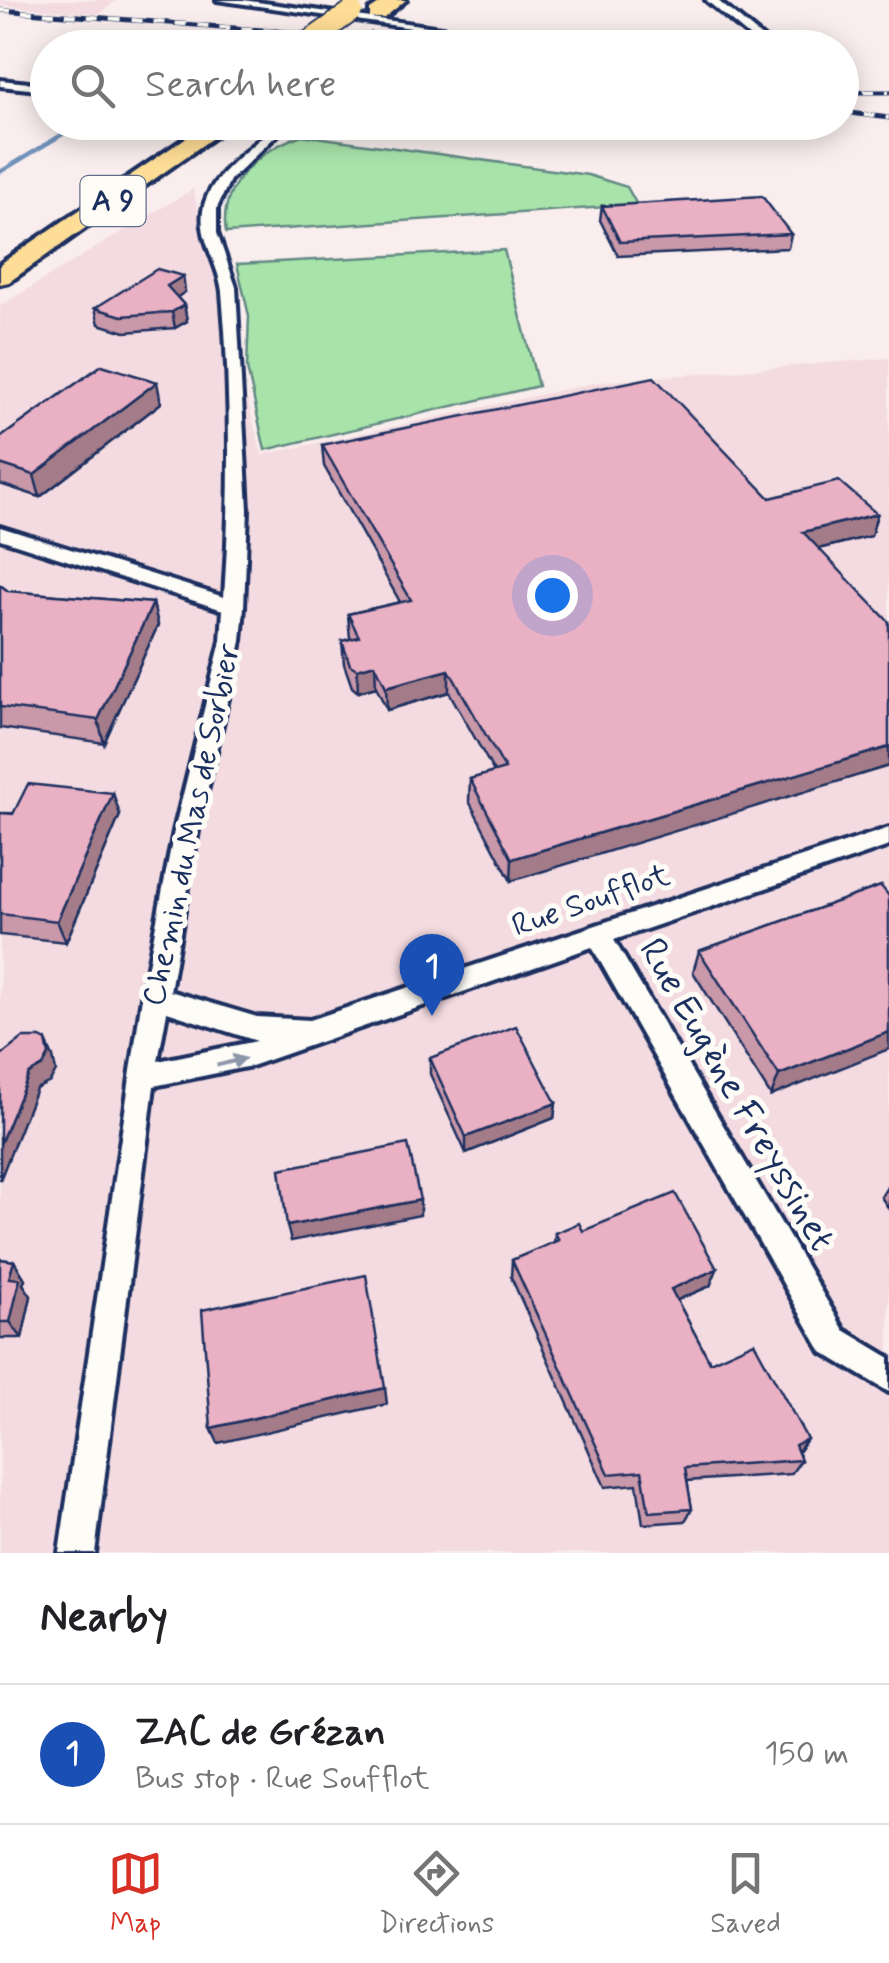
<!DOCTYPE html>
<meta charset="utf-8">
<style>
body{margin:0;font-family:Mynerve,sans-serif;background:#f2f2f2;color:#202124}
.you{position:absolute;left:552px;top:595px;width:35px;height:35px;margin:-25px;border:8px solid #fff;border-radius:50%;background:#1a73e8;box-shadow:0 0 0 15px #1a73e833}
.badge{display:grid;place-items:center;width:65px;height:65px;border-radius:50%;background:#d93025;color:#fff;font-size:32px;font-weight:700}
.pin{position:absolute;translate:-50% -82px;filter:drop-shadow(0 2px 5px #0008)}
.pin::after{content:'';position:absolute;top:52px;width:35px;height:30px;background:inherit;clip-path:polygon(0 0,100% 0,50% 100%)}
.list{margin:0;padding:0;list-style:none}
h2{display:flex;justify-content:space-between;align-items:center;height:130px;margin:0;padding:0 40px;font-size:42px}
h2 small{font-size:32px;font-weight:400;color:#757577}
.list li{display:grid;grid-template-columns:65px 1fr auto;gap:30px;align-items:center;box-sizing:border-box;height:140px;padding:0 40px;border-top:2px solid #e0e0e0}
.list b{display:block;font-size:38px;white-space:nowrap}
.list p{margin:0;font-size:32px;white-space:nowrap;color:#757577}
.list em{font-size:32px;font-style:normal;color:#757577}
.icon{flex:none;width:55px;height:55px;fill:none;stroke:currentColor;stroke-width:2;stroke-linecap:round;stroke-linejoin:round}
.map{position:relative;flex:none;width:889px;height:1553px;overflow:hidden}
.search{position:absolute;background:#fff;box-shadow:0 5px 25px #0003;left:30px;right:30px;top:30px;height:110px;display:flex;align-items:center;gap:25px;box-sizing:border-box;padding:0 35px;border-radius:55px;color:#757577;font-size:38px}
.sheet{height:270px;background:#fff}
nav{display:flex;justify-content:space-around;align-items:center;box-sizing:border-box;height:140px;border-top:2px solid #e0e0e0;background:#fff;font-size:28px;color:#757577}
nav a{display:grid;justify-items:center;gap:5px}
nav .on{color:#d93025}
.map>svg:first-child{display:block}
.built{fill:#f4dbe1}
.green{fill:#a8e3a9;stroke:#628984;stroke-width:2.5}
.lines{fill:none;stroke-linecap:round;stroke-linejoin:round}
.stream{stroke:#7191b9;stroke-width:4}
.minor-casing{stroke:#1b2f5e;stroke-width:8}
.motorway-casing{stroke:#1b2f5e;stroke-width:8}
.minor{fill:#fdfcf7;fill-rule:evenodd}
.motorway{fill:#fedd96;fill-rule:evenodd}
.rail-casing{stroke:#1b2f5e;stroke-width:5}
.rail{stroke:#fdfcf7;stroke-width:4;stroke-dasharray:11;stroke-linecap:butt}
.minor-bridge-casing{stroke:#1b2f5e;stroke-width:15;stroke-linecap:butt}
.motorway-bridge-casing{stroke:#1b2f5e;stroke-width:24;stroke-linecap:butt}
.minor-bridge{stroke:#fdfcf7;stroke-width:11}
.motorway-bridge{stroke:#fedd96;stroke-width:20}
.wall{fill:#c998a9;stroke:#1b2f5e;stroke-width:2.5}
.shaded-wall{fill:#a47c89;stroke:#1b2f5e;stroke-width:2.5}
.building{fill:#eab1c4;stroke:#1b2f5e;stroke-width:2.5}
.oneway{fill:#8c96aa}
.labels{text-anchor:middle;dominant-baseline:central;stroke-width:10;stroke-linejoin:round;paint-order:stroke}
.shield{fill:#fdfcf7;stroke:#5f6c8c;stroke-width:2.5}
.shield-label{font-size:30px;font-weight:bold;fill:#1b2f5e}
.street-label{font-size:32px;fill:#1b2f5e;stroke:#fdfcf7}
.near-street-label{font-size:38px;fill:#1b2f5e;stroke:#fdfcf7}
</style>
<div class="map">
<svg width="889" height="1553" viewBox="0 0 889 1553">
<rect width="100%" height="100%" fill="#f9eded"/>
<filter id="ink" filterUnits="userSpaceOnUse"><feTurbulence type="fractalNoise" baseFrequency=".01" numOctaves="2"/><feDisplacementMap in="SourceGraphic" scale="20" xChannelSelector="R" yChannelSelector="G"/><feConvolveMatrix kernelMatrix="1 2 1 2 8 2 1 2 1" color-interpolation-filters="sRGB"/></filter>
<g filter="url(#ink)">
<!-- built -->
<path class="built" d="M0,0h117l-17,14 -100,-9z
M193,189l69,266 336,-73 291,-24v1195h-889v-1247z"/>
<!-- green -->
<path class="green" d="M302,135l286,40 39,12 10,18 -411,28c-8,-48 33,-83 76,-98z
M504,250l34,136 -273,64 -18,-82 2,-52 -12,-52z"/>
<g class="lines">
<!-- stream -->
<path class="stream" d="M0,172l83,-50"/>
<!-- minor casing -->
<g class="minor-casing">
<path id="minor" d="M217,0h26l340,48h-32z
M706,0h11l58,48h-12z
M0,80l48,5v6l-48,-5z
M272,122h12l-3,9 -51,49 -13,28v25l19,54 12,223 -4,97 -3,34 -43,190 -28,160 87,26 53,3 579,-192v18l-275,94 230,390 45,27v35l-67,-40 -230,-405 -341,119 -97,20 -59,467h-36l83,-556 32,-166 47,-190 2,-31 -223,-71v-12l224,70c7,-101 7,-204 -2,-305 -3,-28 -23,-52 -19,-81 5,-34 43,-59 67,-81zM167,1012l90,29 -99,20z"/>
</g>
<!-- motorway casing -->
<g class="motorway-casing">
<path id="motorway" d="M385,0h21l-22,18h-14v-8z
M209,122h26l-226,160 -9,2v-20z"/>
</g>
<!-- minor -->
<use href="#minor" class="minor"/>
<!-- motorway -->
<use href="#motorway" class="motorway"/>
<!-- rail casing -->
<g class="rail-casing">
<path id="rail" d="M0,10l288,22 128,16
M842,92h47
M842,112l47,6"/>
</g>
<!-- rail -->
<use href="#rail" class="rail"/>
<!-- minor-bridge casing -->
<g class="minor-bridge-casing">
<path id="minor-bridge" d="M362,48l14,-11"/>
</g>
<!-- motorway-bridge casing -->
<g class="motorway-bridge-casing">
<path id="motorway-bridge" d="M300,48l52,-37"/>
</g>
<!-- minor-bridge -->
<use href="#minor-bridge" class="minor-bridge"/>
<!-- motorway-bridge -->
<use href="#motorway-bridge" class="motorway-bridge"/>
</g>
<!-- wall -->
<path class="wall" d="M602,206l189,28 -3,14 -170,8 -18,-36z
M183,276l2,16 -8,5 7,8 3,16 -12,7 -50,4 -26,-8 -4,-16z
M161,403l-121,94 -40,-13v-46z
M322,445l448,53 107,16 -6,22 -52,13 -308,332 -42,-80 1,-22 24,-7 -45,-80 -62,18 -11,-23 -18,5 -6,-5 -8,-23 -2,-23 8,-2 -2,-25 52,-12 -76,-136z
M0,585l8,6 145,12 5,22 -54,118 -104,-15z
M0,813l120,2 -54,127 -66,-7z
M881,886l-110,210 -78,-124 6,-21z
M430,1058l126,45 -2,15 -88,35 -36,-79z
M889,1184v25l-8,-12z
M583,1231l134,38 -7,17 -33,14 33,62 97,77 -9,13 3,8 -10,14 -104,7 5,28 -7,12 -42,3 -6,-40 -32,3 -94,-210 1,-17 42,-17 1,-10z
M0,1259l14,2 11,18 -2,5 8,12 -9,42h-22z"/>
<!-- shaded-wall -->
<path class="shaded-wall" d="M183,276l2,16 -15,10 -3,-16z
M184,305l3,16 -12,7 -3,-16z
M157,382l4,21 -121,94 -6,-22z
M877,514l-6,22 -74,18 6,-22z
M153,603l5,22 -54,118 -6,-23z
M375,664l1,23 -18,5 -1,-23z
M449,670v22l-62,18 -1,-23z
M889,747v19l-378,115 1,-22z
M113,793l7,22 -54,127 -9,-21z
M889,1032v17l-118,47 8,-21z
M46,1041l7,16 3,14 -6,11 -14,7 -36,91v-36l29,-70z
M556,1103l-2,15 -88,35v-16z
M420,1200v15l-129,26 -4,-15z
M14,1261l11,18 -2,5 8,12 -9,42 -12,-16 -1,-44z
M717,1269l-7,17 -44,19 5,-16z
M385,1388l2,16 -169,39 -7,-15z
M807,1439l-10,14 -2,-8z"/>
<!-- building -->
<path class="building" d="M762,196l29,38 -171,8 -18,-36z
M157,269l26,7 -16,10 17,19 -12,7 -50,4 -27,-8z
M102,365l55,17 -123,93 -34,-11v-26z
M654,377l116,121 69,-17 38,33 -74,18 86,90v125l-377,112 -42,-80 35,-10 -56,-99 -63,17 -11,-23 -18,5 -7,-4 -8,-24 17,-4 -11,-23 63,-14 -89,-155z
M0,585l8,6 145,12 -55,117 -98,-13z
M28,784l85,9 -56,128 -57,-7v-101l13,1z
M881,886l8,10v136l-110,43 -80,-124z
M516,1026l40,77 -90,34 -36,-79z
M23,1038h17l6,3 3,14 -6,11 -14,8 -29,70v-88z
M408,1144l12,56 -133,26 -7,-57z
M675,1193l42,76 -46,20 39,73 44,-20 53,97 -12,6 6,15 -116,8 7,41 -43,3 -7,-41 -33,3 -97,-214 47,-20 -4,-7 24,-10 4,8z
M0,1259l14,2 -5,17 11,1 -10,43h-10z
M366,1275l19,113 -174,40 -9,-118z"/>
<!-- one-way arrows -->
<defs><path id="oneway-solid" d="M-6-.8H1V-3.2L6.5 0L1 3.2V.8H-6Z" transform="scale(2.5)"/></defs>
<use class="oneway" href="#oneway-solid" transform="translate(231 1062) rotate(-14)"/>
</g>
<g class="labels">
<!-- shield labels -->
<rect class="shield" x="80.5" y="176" width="65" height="50" rx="8"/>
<g class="shield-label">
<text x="113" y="201">A 9</text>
</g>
<!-- street labels -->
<g class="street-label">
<text transform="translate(192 825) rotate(-78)">Chemin du Mas de Sorbier</text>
<text transform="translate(591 901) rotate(-19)">Rue Soufflot</text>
</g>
<!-- near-street labels -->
<g class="near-street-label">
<text transform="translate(736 1095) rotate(60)">Rue Eugène Freyssinet</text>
</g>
</g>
</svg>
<div class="you"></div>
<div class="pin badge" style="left:432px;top:1016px;background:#1a4fb4">1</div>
<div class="search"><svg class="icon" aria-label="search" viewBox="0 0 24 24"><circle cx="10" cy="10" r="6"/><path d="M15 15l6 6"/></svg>Search here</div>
</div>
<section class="sheet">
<h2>Nearby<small></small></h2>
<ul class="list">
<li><span class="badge" style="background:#1a4fb4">1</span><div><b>ZAC de Grézan</b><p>Bus stop · Rue Soufflot</p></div><em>150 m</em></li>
</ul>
</section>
<nav>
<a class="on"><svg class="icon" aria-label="map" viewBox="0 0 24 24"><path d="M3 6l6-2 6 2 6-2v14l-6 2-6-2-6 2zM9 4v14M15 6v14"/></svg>Map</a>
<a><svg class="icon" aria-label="directions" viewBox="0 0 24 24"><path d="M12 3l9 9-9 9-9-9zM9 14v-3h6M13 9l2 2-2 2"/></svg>Directions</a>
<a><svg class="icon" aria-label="saved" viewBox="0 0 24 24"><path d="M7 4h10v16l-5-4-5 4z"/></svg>Saved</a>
</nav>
